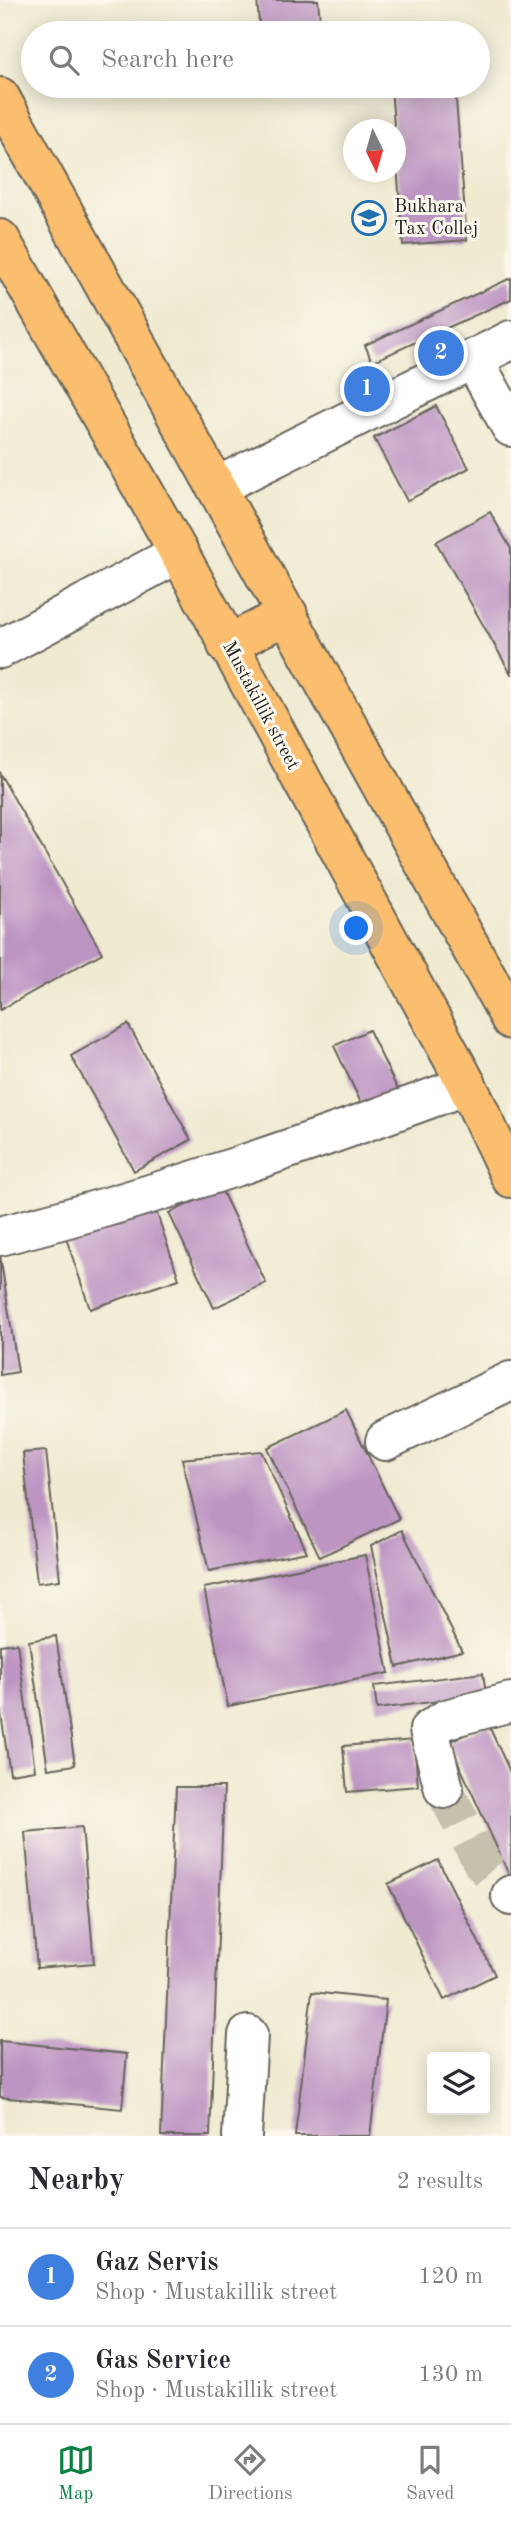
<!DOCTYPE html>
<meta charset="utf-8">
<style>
body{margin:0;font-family:"Old Standard TT",serif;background:#f7f7f7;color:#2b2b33}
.controls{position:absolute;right:21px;bottom:21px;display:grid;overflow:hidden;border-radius:7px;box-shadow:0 4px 18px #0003}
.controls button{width:63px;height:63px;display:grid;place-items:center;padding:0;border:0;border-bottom:2px solid #e1e1e2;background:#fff;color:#2b2b33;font:35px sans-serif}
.compass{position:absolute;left:343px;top:119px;width:63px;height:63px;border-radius:50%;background:#fff;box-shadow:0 4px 18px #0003;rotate:175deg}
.you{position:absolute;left:357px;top:929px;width:24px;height:24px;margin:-18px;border:5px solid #fff;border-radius:50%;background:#1a73e8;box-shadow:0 0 0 10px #1a73e833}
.badge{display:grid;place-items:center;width:46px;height:46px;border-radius:50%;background:#0b8043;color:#fff;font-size:23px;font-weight:700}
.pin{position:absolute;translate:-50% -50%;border:4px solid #fff;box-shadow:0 2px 7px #0006}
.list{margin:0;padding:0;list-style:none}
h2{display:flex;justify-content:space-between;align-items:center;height:91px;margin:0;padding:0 28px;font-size:30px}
h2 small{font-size:23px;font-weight:400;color:#7c7c81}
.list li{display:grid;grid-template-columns:46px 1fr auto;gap:21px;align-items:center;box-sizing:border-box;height:98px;padding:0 28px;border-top:2px solid #e1e1e2}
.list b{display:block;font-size:26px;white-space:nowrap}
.list p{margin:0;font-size:23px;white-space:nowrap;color:#7c7c81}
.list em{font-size:23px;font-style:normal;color:#7c7c81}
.icon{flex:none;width:38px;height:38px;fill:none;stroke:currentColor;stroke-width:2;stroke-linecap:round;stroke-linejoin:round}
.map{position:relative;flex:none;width:511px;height:2136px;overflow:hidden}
.search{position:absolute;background:#fff;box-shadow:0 4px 18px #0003;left:21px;right:21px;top:21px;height:77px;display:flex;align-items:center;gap:18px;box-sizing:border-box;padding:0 24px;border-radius:38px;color:#7c7c81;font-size:26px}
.sheet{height:287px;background:#fff}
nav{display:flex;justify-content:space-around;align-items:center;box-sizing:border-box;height:98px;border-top:2px solid #e1e1e2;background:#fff;font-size:19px;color:#7c7c81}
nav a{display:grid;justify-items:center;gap:4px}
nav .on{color:#0b8043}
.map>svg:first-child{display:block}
.building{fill:#bd95c3}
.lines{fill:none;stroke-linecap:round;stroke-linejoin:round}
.minor-tunnel{stroke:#c5c1ac;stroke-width:38;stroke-dasharray:38 19;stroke-linecap:butt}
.minor-casing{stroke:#66645b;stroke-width:42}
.major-casing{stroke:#66645b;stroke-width:42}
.minor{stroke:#fff;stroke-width:38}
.major{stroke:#fabe6e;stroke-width:38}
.labels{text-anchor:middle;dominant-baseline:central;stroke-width:6;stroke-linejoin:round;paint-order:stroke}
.poi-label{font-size:19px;fill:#1c1c1c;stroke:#fbf7ec;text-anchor:start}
.street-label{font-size:19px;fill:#1c1c1c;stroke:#fbf7ec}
</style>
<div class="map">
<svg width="511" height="2136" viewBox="0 0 511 2136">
<rect width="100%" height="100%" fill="#fbf7ec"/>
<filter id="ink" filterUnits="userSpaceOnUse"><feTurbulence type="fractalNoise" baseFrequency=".0143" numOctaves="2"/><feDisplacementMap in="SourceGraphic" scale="14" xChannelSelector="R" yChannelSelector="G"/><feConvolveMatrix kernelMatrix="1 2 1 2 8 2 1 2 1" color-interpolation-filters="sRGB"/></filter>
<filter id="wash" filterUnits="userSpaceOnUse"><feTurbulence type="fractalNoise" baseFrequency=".00686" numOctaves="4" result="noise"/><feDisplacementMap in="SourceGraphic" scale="28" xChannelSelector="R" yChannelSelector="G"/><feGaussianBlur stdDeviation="1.57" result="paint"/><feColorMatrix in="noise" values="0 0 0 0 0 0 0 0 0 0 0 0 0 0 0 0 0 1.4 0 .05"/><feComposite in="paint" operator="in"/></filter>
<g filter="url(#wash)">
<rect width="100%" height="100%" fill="#efead0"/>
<g id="blocks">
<!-- building -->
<path class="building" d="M257,0h61l3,33h-61z
M391,86h64l12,154 -64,5z
M511,278v21l-139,63 -7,-17z
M436,406l33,62 -62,33 -33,-63z
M490,512l21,37v125l-75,-132z
M0,774l102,179 -102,57z
M128,1024l63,116 -57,31 -63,-115z
M369,1030l29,60 -35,17 -29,-61z
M221,1189l45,94 -52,25 -45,-95z
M155,1208l24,71 -89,30 -24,-71z
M0,1255l18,117 -18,3z
M346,1410l53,109 -79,38 -53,-109z
M46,1451l14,129 -23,3 -14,-130z
M261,1451l46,101 -98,19 -27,-112z
M402,1530l60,121 -65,16 -26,-121z
M365,1555l24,118 -161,33 -24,-118z
M56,1636l19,129 -27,4 -19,-128z
M17,1643l18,127 -25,4 -10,-67v-62z
M483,1673l3,22 -109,14 -3,-23z
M488,1724l23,50v105l-62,-137z
M414,1740l4,46 -71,6 -4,-46z
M176,1787h48l-14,349h-49z
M82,1827l12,136 -57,5 -12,-136z
M438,1860l57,115 -51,25 -56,-116z
M312,1992l74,8 -16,136h-75z
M0,2041l127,13 -5,55 -122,-12z"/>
</g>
</g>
<g filter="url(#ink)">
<use href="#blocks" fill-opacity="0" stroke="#66645b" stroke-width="2"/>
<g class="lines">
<!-- minor-tunnel -->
<path class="minor-tunnel" d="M444,1789l38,74 29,32"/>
<!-- minor casing -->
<g class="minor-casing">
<path id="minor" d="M473,359l38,68
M216,487l295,-147
M0,649l179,-96
M0,1236c159,-40 313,-94 467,-151
M385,1441l126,-60
M444,1789l-15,-59 17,-11 65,-17
M511,1895v1
M242,2136l6,-101"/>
</g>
<!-- major casing -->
<g class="major-casing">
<path id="major" d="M0,97l511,923
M0,239l179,314 288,532 44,93
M227,645l61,-31"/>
</g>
<!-- minor -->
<use href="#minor" class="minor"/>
<!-- major -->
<use href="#major" class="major"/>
</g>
</g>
<!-- icons -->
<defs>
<g id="university-ring" transform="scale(1.75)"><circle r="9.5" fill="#fbf7ec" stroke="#1f6fb2" stroke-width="1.5"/><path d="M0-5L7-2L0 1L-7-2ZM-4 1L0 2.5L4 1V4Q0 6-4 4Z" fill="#1f6fb2"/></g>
</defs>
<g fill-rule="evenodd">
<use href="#university-ring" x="369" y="218"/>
</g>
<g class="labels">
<!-- poi labels -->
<g class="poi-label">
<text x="394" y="207">Bukhara<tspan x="394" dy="22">Tax Collej</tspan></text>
</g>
<!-- street labels -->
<g class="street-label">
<text transform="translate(260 706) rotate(62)">Mustakillik street</text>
</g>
</g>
</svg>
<div class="controls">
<button><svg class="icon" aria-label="layers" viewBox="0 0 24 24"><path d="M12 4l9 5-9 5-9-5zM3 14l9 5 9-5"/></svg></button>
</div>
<svg class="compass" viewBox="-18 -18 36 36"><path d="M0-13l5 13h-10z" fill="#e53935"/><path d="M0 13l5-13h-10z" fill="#7c7c81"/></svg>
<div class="you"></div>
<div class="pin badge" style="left:367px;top:389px;background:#3f7fe0">1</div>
<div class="pin badge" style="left:441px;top:353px;background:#3f7fe0">2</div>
<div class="search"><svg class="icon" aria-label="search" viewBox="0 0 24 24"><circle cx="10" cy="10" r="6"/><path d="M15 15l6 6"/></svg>Search here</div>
</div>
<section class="sheet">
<h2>Nearby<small>2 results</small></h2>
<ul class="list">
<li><span class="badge" style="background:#3f7fe0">1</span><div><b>Gaz Servis</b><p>Shop · Mustakillik street</p></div><em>120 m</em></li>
<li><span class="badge" style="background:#3f7fe0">2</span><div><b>Gas Service</b><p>Shop · Mustakillik street</p></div><em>130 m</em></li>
</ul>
</section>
<nav>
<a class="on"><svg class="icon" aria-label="map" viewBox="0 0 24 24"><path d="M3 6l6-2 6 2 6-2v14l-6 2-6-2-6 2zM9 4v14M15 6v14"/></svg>Map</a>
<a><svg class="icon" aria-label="directions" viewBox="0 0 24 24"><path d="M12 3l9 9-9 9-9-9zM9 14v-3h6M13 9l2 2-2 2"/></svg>Directions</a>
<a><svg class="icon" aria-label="saved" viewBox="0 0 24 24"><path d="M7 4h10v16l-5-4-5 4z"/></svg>Saved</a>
</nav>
